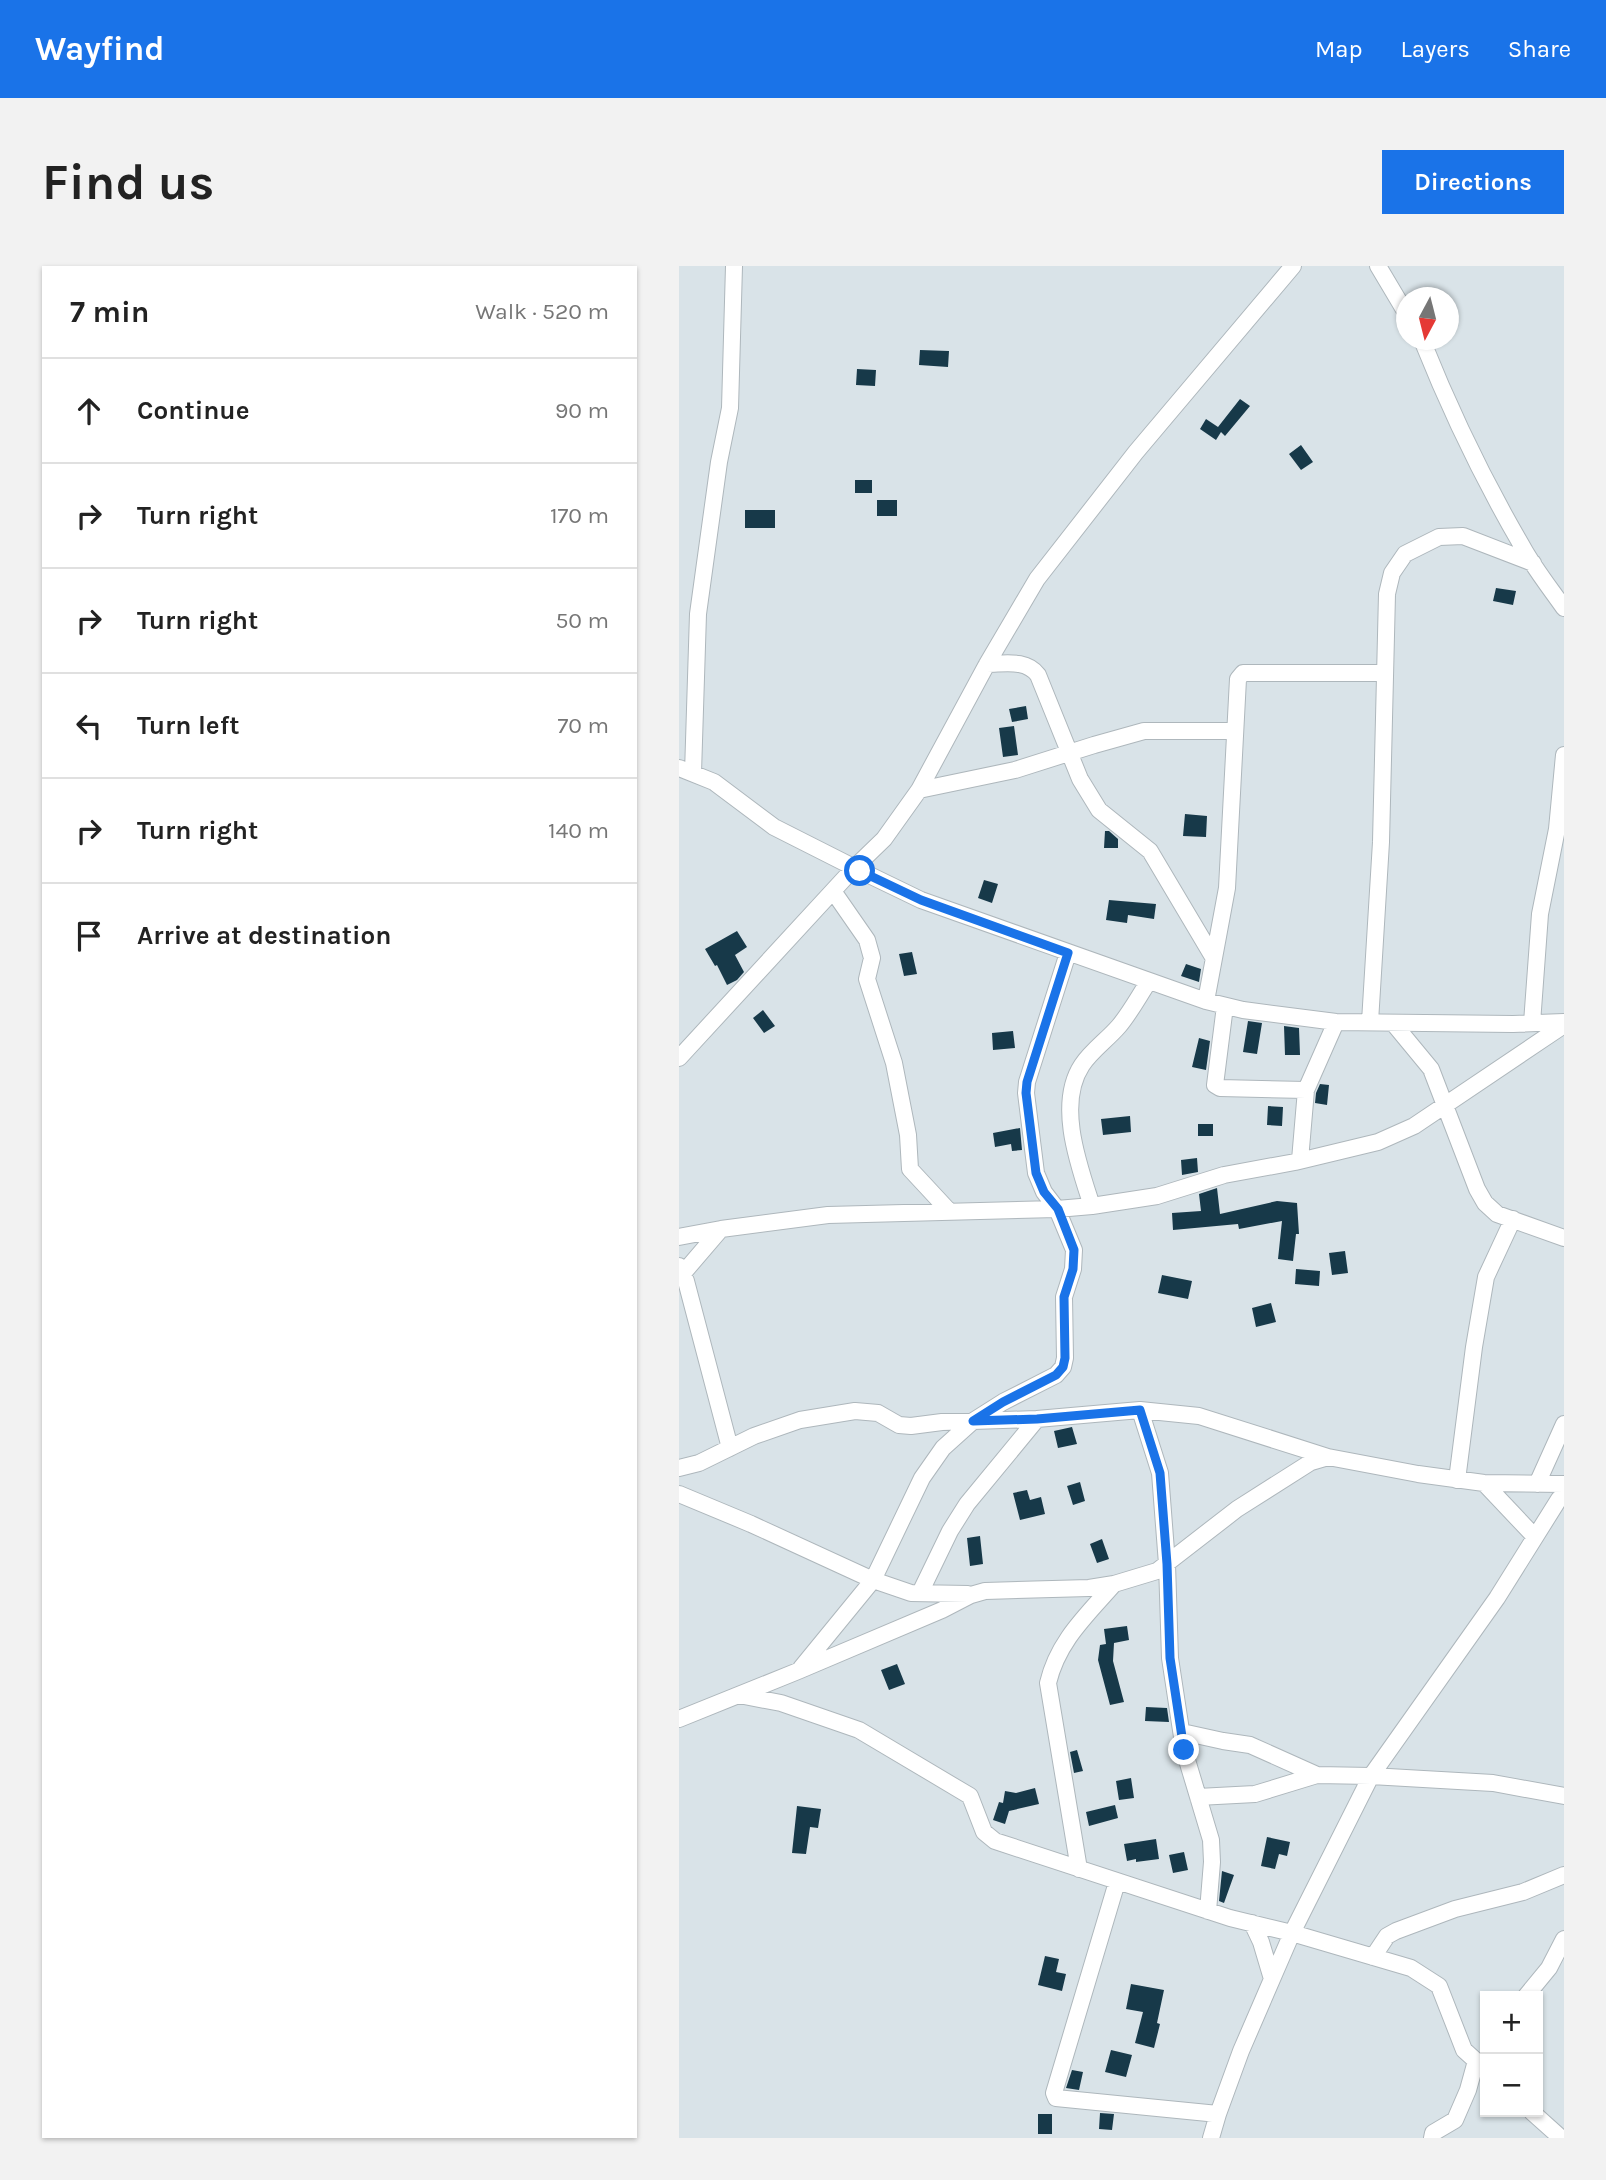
<!DOCTYPE html>
<meta charset="utf-8">
<style>
body{margin:0;font-family:Karla,sans-serif;background:#f2f2f2;color:#222}
.controls{position:absolute;right:21px;bottom:21px;display:grid;overflow:hidden;border-radius:0px;box-shadow:0 2px 5px #0004}
.controls button{width:63px;height:63px;display:grid;place-items:center;padding:0;border:0;border-bottom:2px solid #e0e0e0;background:#fff;color:#222;font:35px sans-serif}
.compass{position:absolute;left:717px;top:21px;width:63px;height:63px;border-radius:50%;background:#fff;box-shadow:0 2px 5px #0004;rotate:187deg}
.stop{position:absolute;width:21px;height:21px;margin:-16px;border:5px solid #1a73e8;border-radius:50%;background:#fff}
.stop.end{background:#1a73e8;border-color:#fff;box-shadow:0 2px 7px #0008}
.list{margin:0;padding:0;list-style:none}
h2{display:flex;justify-content:space-between;align-items:center;height:91px;margin:0;padding:0 28px;font-size:30px}
h2 small{font-size:23px;font-weight:400;color:#767676}
.list li{display:grid;grid-template-columns:46px 1fr auto;gap:21px;align-items:center;box-sizing:border-box;height:105px;padding:0 28px;border-top:2px solid #e0e0e0}
.list b{display:block;font-size:26px;white-space:nowrap}
.list em{font-size:23px;font-style:normal;color:#767676}
.icon{flex:none;width:38px;height:38px;fill:none;stroke:currentColor;stroke-width:2;stroke-linecap:round;stroke-linejoin:round}
.map{position:relative;flex:none;width:885px;height:1872px;overflow:hidden;border-radius:0px}
header{display:flex;align-items:center;gap:42px;box-sizing:border-box;height:98px;padding:0 35px;background:#1a73e8;color:#fff}
header strong{font-size:33px}
nav{display:flex;gap:38px;margin-inline-start:auto;font-size:24px}
.intro{display:flex;align-items:center;justify-content:space-between;box-sizing:border-box;height:168px;padding:0 42px}
h1{margin:0;font-size:49px}
.button{padding:18px 32px;border-radius:0px;background:#1a73e8;color:#fff;font-size:24px;font-weight:700}
main{display:flex;gap:42px;padding:0 42px}
aside{flex:1;background:#fff;border-radius:0px;box-shadow:0 2px 5px #0004}
.map>svg:first-child{display:block}
.building{fill:#173949}
.lines{fill:none;stroke-linecap:round;stroke-linejoin:round}
.minor-casing{stroke:#aeb7bc;stroke-width:18}
.minor{stroke:#fff;stroke-width:16}
.route{stroke:#1a73e8;stroke-width:9}
</style>
<header>
<strong>Wayfind</strong>
<nav><a>Map</a><a>Layers</a><a>Share</a></nav>
</header>
<div class="intro"><h1>Find us</h1><a class="button">Directions</a></div>
<main>
<aside>
<h2>7 min<small>Walk · 520 m</small></h2>
<ul class="list">
<li><svg class="icon" aria-label="ahead" viewBox="0 0 24 24"><path d="M12 20V5M6 11l6-6 6 6"/></svg><div><b>Continue</b></div><em>90 m</em></li>
<li><svg class="icon" aria-label="right" viewBox="0 0 24 24"><path d="M7 20v-9h11M14 6l5 5-5 5"/></svg><div><b>Turn right</b></div><em>170 m</em></li>
<li><svg class="icon" aria-label="right" viewBox="0 0 24 24"><path d="M7 20v-9h11M14 6l5 5-5 5"/></svg><div><b>Turn right</b></div><em>50 m</em></li>
<li><svg class="icon" aria-label="left" viewBox="0 0 24 24"><path d="M17 20v-9H6M10 6l-5 5 5 5"/></svg><div><b>Turn left</b></div><em>70 m</em></li>
<li><svg class="icon" aria-label="right" viewBox="0 0 24 24"><path d="M7 20v-9h11M14 6l5 5-5 5"/></svg><div><b>Turn right</b></div><em>140 m</em></li>
<li><svg class="icon" aria-label="arrive" viewBox="0 0 24 24"><path d="M6 21V4h12l-3 4 3 4H6"/></svg><div><b>Arrive at destination</b></div></li>
</ul>
</aside>
<div class="map">
<svg width="885" height="1872" viewBox="0 0 885 1872">
<rect width="100%" height="100%" fill="#d9e3e8"/>
<!-- building -->
<path class="building" d="M241,84l29,1 -1,16 -29,-2z
M178,103l19,1 -1,16 -19,-1z
M561,133l10,7 -25,30 -4,-4 -5,8 -16,-11 6,-10 12,8z
M622,179l12,17 -12,8 -12,-16z
M176,214h17v13h-17z
M198,234h20v16h-20z
M66,244h30v18h-30z
M817,322l20,3 -3,14 -20,-4z
M347,440l2,13 -16,3 -3,-13z
M335,460l4,29 -15,2 -4,-29z
M506,548l22,2 -1,21 -23,-1z
M426,565h4l9,8v9h-14z
M305,614l14,4 -6,19 -14,-5z
M430,634l47,4 -2,15 -26,-4 -1,8 -21,-3z
M58,665l10,16 -12,8 9,17 -7,8 -10,5 -10,-20 -2,1 -10,-17z
M233,686l5,22 -13,2 -5,-22z
M507,698l15,5 -2,13 -18,-6z
M84,744l12,16 -11,7 -11,-15z
M569,755l14,2 -5,31 -14,-2z
M605,760l15,2 1,27h-15z
M334,765l2,17 -22,2 -1,-17z
M520,772l11,3 -4,29 -14,-3z
M641,818l9,1 -2,20 -12,-2 1,-10z
M589,840l15,1 -1,19 -15,-1z
M451,850l1,16 -28,3 -2,-16z
M519,858h15v12h-15z
M341,862l2,22 -10,1 -1,-7 -16,3 -2,-14z
M518,892l1,14 -16,3 -1,-15z
M538,922l3,26 57,-13 20,2 2,31h-3l-3,27 -15,-2 4,-38 -43,8 -1,-5 -65,6 -1,-17 29,-2 -2,-17z
M666,985l3,22 -16,2 -3,-22z
M617,1003l24,2 -1,15 -24,-2z
M483,1009l30,6 -4,18 -30,-6z
M592,1037l5,19 -20,5 -4,-19z
M393,1161l5,17 -19,4 -4,-17z
M401,1216l5,19 -12,4 -6,-19z
M348,1224l3,10 11,-3 4,17 -25,6 -7,-27z
M301,1270l3,28 -13,2 -3,-28z
M423,1273l7,20 -12,4 -7,-19z
M448,1360l2,14 -15,3 -1,18 11,41 -14,3 -12,-45 2,-15 6,-1 -2,-15z
M218,1398l8,20 -16,6 -8,-20z
M467,1441l21,1 2,14 -24,-1z
M398,1484l6,21 -9,2 -4,-21z
M452,1512l3,20 -15,2 -3,-19z
M356,1522l4,16 -30,7 -4,13 -12,-4 6,-18 4,1 2,-12 11,2z
M436,1539l3,13 -29,8 -3,-14z
M118,1540l24,3 -3,19 -8,-1 -4,27 -14,-1z
M588,1571l23,5 -3,14 -8,-2 -4,15 -14,-3z
M477,1573l3,20 -23,3v-3l-9,2 -3,-17z
M505,1586l4,18 -15,3 -4,-18z
M543,1605l12,4 -10,28 -5,-2z
M366,1690l14,3 -3,13 10,2 -4,17 -24,-6z
M452,1718l33,6 -7,33 3,1 -6,24 -19,-5 8,-31 -17,-3z
M432,1784l21,5 -6,22 -21,-5z
M393,1804l11,2 -4,18 -13,-2z
M421,1847l14,1 -2,16 -13,-1z
M359,1848h14v20h-14z"/>
<g class="lines">
<!-- minor casing -->
<g class="minor-casing">
<path id="minor" d="M699,0l28,47
M743,74c28,70 62,141 100,206 12,22 28,42 42,62
M308,398c18,0 39,-5 51,11l42,104 19,31 51,41 63,106
M0,502l35,14 60,45 87,44 60,29 285,101 37,9 93,12 177,2 51,-2
M14,507l5,-159 21,-152 11,-54 4,-142
M240,524l96,-20 79,-25 50,-14h90
M154,625l34,49 5,18 -5,21 27,84 14,72 2,34 39,42
M527,735l21,-113 11,-209 5,-6h142
M546,740l-10,79 5,3 86,2
M691,756l11,-180 6,-248 5,-21 13,-19 34,-17 24,-1 70,27
M714,757l38,46 46,120 8,14 12,11 67,24
M853,757l8,-109 17,-85 7,-74
M0,792l175,-190 30,-29 35,-49 68,-126 50,-85 99,-127 157,-186
M621,894l6,-70 30,-68
M413,940c-13,-40 -36,-102 -10,-141 10,-15 25,-25 37,-39 11,-13 20,-30 30,-45
M0,971l42,-8 107,-14 229,-6 35,-3 65,-10 67,-21 71,-13 83,-20 36,-16 150,-101
M0,1000l7,15 44,167
M0,1012l42,-49
M461,1144l20,63 7,91 3,94 14,92 27,90 1,22 -4,49
M0,1202l20,-5 55,-27 46,-16 55,-9 23,2 21,12 12,1 31,-4 95,-3 103,-9 59,6 129,41
M778,1214l17,-133 12,-70 27,-58
M805,1217l51,54
M858,1218l27,-60
M0,1228l72,30 122,56 38,13 57,1
M241,1327l30,-62 17,-27 70,-85
M122,1402l72,-88 49,-102 21,-30 30,-27 30,-19 53,-27 7,-8 2,-9 -1,-61 9,-28 1,-19 -17,-41 -13,-17 -8,-19 -10,-80 1,-11 41,-129
M60,1429l42,8 78,27 111,66 14,36 11,9 235,77 62,15 119,35 28,18 25,64 21,19
M0,1453l119,-48 144,-61 29,-15 14,-4 104,-3 25,-4 43,-13 80,-62 74,-47 17,-5 90,17 66,9 80,1
M503,1466l41,9 27,4 67,30
M519,1531l57,-3 62,-19 54,1 122,7 71,13
M400,1603l-31,-186c10,-42 38,-67 66,-99
M438,1616l-63,211 2,5 162,16
M573,1657l9,19 11,37
M694,1691l14,-21 9,-5 59,-22 68,-17 41,-17
M847,1730l23,-28 15,-29
M853,1846l29,26
M532,1872l7,-24 23,-63 51,-118 79,-157 126,-178 62,-99 5,-4
M753,1872l1,-5 22,-13 13,-30 8,-29"/>
</g>
<!-- minor -->
<use href="#minor" class="minor"/>
</g>
<g class="lines">
<!-- route -->
<path class="route" d="M181,605l61,29 147,53 -41,129 -1,11 10,80 8,19 14,17 16,41 -1,19 -9,28 1,61 -2,9 -7,8 -53,27 -30,19 64,-2 103,-9 20,63 7,91 3,94 14,92"/>
</g>
</svg>
<div class="controls">
<button>+</button>
<button>−</button>
</div>
<svg class="compass" viewBox="-18 -18 36 36"><path d="M0-13l5 13h-10z" fill="#e53935"/><path d="M0 13l5-13h-10z" fill="#767676"/></svg>
<div class="stop" style="left:181px;top:605px"></div>
<div class="stop end" style="left:505px;top:1484px"></div>
</div>
</main>
